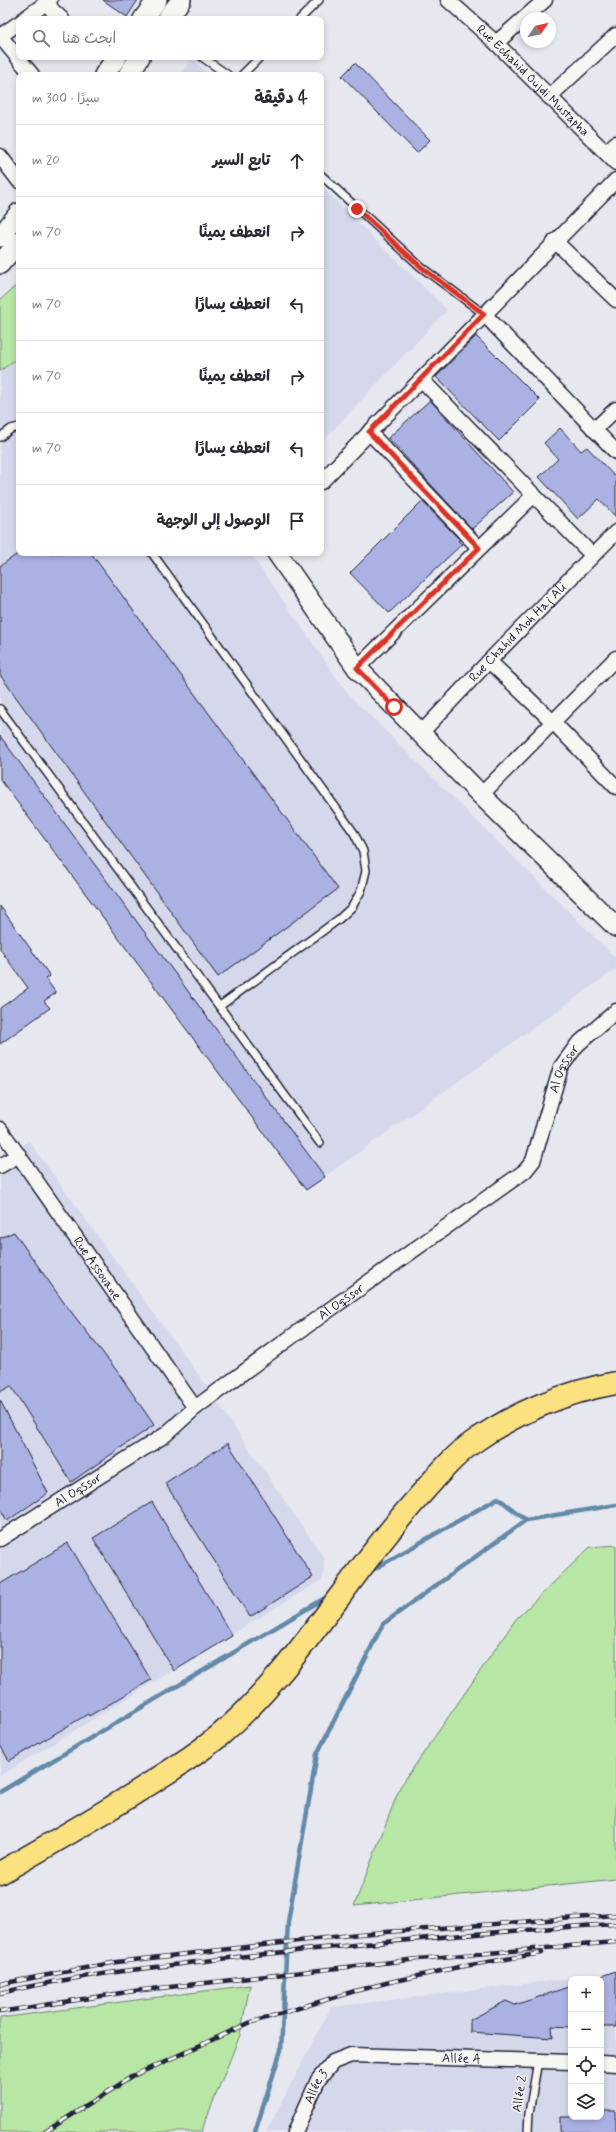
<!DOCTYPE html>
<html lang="ar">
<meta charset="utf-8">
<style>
body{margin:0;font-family:Mynerve,"Playpen Sans Arabic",sans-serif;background:#f2f2f3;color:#2b2b33;direction:rtl}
.controls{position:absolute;right:12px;bottom:12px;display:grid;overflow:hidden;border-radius:8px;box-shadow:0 2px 6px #0003}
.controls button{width:36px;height:36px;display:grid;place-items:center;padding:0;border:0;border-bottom:1px solid #e1e1e2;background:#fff;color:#2b2b33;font:20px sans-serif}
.compass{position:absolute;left:520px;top:12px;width:36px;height:36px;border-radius:50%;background:#fff;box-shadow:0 2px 6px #0003;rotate:56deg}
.stop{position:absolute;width:12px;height:12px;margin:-9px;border:3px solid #d93025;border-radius:50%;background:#fff}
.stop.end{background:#d93025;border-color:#fff;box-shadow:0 1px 4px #0008}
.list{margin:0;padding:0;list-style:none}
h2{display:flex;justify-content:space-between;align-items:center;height:52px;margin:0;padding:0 16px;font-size:17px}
h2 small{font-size:13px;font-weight:400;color:#7c7c81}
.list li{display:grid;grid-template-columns:26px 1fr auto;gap:12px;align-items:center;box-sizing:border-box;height:72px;padding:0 16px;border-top:1px solid #e1e1e2}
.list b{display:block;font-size:15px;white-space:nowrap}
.list em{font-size:13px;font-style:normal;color:#7c7c81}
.icon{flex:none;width:22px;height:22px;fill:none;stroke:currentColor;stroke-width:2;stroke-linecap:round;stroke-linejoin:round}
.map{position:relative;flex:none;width:616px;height:2132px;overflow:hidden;direction:ltr}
.search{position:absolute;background:#fff;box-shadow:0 2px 6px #0003;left:16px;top:16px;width:308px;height:44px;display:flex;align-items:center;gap:10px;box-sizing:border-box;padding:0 14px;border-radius:8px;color:#7c7c81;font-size:15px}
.panel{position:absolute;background:#fff;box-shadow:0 2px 6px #0003;left:16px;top:72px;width:308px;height:484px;border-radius:8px;direction:rtl}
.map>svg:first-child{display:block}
.built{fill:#d5d8eb;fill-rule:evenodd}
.green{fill:#b7e6a5;stroke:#6c8470}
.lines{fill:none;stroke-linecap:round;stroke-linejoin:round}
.stream{stroke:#6389a8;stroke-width:4.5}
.building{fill:#aab2e3;stroke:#22223b}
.lane-casing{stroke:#22223b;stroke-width:10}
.street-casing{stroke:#22223b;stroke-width:17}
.secondary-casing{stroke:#22223b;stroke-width:22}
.primary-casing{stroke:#22223b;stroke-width:25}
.lane{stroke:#f6f6f2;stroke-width:7}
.street{stroke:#f6f6f2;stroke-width:14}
.secondary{stroke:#f6f6f2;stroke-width:19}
.primary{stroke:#fbe180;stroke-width:22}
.rail-casing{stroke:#22223b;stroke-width:4.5}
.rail{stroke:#f6f6f2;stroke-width:3;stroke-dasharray:9;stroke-linecap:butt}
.route{stroke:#d93025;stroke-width:5}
.labels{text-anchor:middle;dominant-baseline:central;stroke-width:3;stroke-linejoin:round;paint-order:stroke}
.street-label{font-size:13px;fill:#22223b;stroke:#f6f6f2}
</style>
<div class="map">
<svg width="616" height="2132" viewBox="0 0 616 2132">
<rect width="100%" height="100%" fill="#e7e8ef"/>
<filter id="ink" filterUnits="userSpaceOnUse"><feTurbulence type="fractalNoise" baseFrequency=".025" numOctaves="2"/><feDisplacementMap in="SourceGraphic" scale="8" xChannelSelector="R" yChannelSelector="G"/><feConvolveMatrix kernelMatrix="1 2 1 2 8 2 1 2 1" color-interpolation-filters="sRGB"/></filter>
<g filter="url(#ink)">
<!-- built -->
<path class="built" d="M192,58l17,17h-29z
M321,186l126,124 -126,133z
M19,357v196h231l99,142 267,263v11l-310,221 -306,-411v-408z
M29,1141l169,233 126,184 -1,21 -323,197v-616z
M616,1973v159h-350l65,-125zM571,1979h30v138h-30z"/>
<!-- green -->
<path class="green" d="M19,283v74l-19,14v-71z
M616,1545v334l-262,27 46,-119 116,-168 74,-72z
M250,1985l-10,50 -39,97h-201v-114z"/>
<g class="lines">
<!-- stream -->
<path class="stream" d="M369,1572l129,-74 28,22 90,-15
M0,1792l330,-197
M255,2132l26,-82 7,-128 29,-168 66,-130 143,-104"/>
</g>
<!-- building -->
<path class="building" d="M103,0h35l-11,17z
M355,63l75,77 -13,13 -75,-77z
M476,336l64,64 -41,41 -63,-64z
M430,400l83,92 -41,37 -84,-91z
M560,428l21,23 6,-4 29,31v39l-17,-18 -21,20 -39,-42 19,-18 -14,-16z
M422,501l38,39 -2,1 4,3 -73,69 -39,-40z
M19,553h72l247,336 -120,88 -218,-302v-109z
M0,736l325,441 -19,13 -306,-411z
M0,906l50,70 -4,3 10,14 -12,8 6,7 -50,36v-36l28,-20 -28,-39z
M14,1232l48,68 55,71 37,54 -83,57 -60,-96 -11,6v-154z
M0,1400l48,93 -41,28 -7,-13z
M228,1443l85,134 -63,40 -85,-134z
M152,1502l80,134 -58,35 -81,-133z
M68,1543l83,137 -62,36 -1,-2 -79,47 -9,-16v-161z
M616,1971v56h-15v-51z
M571,1986v41l-19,-1 1,12 -83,-6v-12l36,-19 9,4z
M601,2111h15v21h-56v-15h41z"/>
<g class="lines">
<!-- lane casing -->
<g class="lane-casing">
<path id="lane" d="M300,19l19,-19
M202,57l26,18
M242,75l18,-18
M321,175l100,92 63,47
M0,437l11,-8 8,-2
M152,553l202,280 9,18 3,20 -5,20 -9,16 -13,12 -119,87
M0,709l320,434
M528,2132l1,-19 9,-52"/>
</g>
<!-- street casing -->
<g class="street-casing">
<g id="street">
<path d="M47,0l5,10 10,9"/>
<path id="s1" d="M448,0l48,43 120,120"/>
<path d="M24,19l26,-19"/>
<path d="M0,36l32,39"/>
<path d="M0,36l19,-13"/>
<path d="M496,43l49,-43"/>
<path d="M549,97l67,-62"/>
<path d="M606,152l10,-9"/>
<path d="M0,156l19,25"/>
<path d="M555,241l61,59"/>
<path d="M484,314l132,138"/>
<path d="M422,380l170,175"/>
<path d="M594,430l22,-21"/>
<path d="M369,432l110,116"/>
<path d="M321,482l295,-302"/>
<path d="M489,661l64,61 63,65"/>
<path d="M357,668l177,-173"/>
<path id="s2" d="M420,734l69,-73 127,-129"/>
<path d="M481,795l135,-137"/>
<path id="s3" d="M0,1129l195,279"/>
<path d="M0,1166l19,-11"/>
<path id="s4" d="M0,1539l165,-104 30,-27 99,-73 231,-164 8,-10 28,-94 16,-22 39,-34"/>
<path d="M601,2063l15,1"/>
<path id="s5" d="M295,2132l23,-52 15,-18 18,-7 220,7"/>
</g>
</g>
<!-- secondary casing -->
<g class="secondary-casing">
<path id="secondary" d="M143,19l14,-19
M167,19l14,-19
M104,75l13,-18
M128,75l12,-18
M0,237l19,-24
M0,264l19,-22
M277,553l80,115 124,127 135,132"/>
</g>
<!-- primary casing -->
<g class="primary-casing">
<path id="primary" d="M0,1873c49,-28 98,-56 146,-87 24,-15 50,-31 73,-50 78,-67 128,-159 196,-235 18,-20 35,-42 57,-58 42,-30 93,-51 144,-60"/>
</g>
<!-- lane -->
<use href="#lane" class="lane"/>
<!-- street -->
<use href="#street" class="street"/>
<!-- secondary -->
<use href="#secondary" class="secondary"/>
<!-- primary -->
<use href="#primary" class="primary"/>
<!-- rail casing -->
<g class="rail-casing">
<path id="rail" d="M0,1984l117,-22 242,-28 257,-19
M0,1993c81,-19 164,-27 247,-37 123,-13 245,-25 369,-32
M0,2012l134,-21 284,-32 198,-17
M45,2132l88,-56 116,-53 106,-32 35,-9 69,-15 83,-14"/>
</g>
<!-- rail -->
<use href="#rail" class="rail"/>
</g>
</g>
<g class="lines" filter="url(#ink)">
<!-- route -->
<path class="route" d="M357,209l64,58 63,47 -115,118 110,116 -122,120 37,39"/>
</g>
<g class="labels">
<!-- street labels -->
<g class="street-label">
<text stroke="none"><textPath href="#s1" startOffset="117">Rue Echahid Oujdi Mustapha</textPath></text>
<text stroke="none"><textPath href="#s2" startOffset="141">Rue Chahid Moh Haj Ali</textPath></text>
<text stroke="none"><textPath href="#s4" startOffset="752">Al Oqssor</textPath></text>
<text stroke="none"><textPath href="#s3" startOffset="170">Rue Assouane</textPath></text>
<text stroke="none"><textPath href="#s4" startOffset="416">Al Oqssor</textPath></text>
<text stroke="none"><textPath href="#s4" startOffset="92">Al Oqssor</textPath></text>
<text stroke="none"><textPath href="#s5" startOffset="210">Allée A</textPath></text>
<text stroke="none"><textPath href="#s5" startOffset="50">Allée 3</textPath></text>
<text transform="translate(520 2094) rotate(-81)">Allée 2</text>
</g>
</g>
</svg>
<div class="controls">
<button>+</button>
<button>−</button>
<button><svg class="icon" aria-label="locate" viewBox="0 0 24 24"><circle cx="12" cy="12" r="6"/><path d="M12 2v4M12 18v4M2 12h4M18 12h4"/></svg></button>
<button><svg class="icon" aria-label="layers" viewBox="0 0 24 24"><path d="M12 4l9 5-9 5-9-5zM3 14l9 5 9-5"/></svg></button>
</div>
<svg class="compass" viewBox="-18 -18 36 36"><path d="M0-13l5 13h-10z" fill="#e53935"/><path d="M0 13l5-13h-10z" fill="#7c7c81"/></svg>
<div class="stop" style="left:394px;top:707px"></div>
<div class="stop end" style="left:357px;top:209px"></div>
<div class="search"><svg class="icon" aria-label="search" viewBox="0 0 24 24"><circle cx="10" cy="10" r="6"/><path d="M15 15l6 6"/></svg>ابحث هنا</div>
<section class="panel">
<h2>4 دقيقة<small>سيرًا · 300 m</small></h2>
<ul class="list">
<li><svg class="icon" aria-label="ahead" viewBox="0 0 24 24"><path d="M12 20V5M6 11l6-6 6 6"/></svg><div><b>تابع السير</b></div><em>20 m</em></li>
<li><svg class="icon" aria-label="right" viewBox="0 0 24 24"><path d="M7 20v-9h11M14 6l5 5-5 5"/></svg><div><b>انعطف يمينًا</b></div><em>70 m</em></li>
<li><svg class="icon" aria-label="left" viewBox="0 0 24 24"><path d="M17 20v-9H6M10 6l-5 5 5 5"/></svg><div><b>انعطف يسارًا</b></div><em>70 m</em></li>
<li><svg class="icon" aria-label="right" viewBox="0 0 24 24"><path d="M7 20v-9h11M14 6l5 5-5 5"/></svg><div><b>انعطف يمينًا</b></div><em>70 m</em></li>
<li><svg class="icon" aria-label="left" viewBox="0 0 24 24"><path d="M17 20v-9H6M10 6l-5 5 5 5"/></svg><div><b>انعطف يسارًا</b></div><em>70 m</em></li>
<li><svg class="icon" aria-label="arrive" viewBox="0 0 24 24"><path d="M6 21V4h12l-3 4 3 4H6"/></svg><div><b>الوصول إلى الوجهة</b></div></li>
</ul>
</section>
</div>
